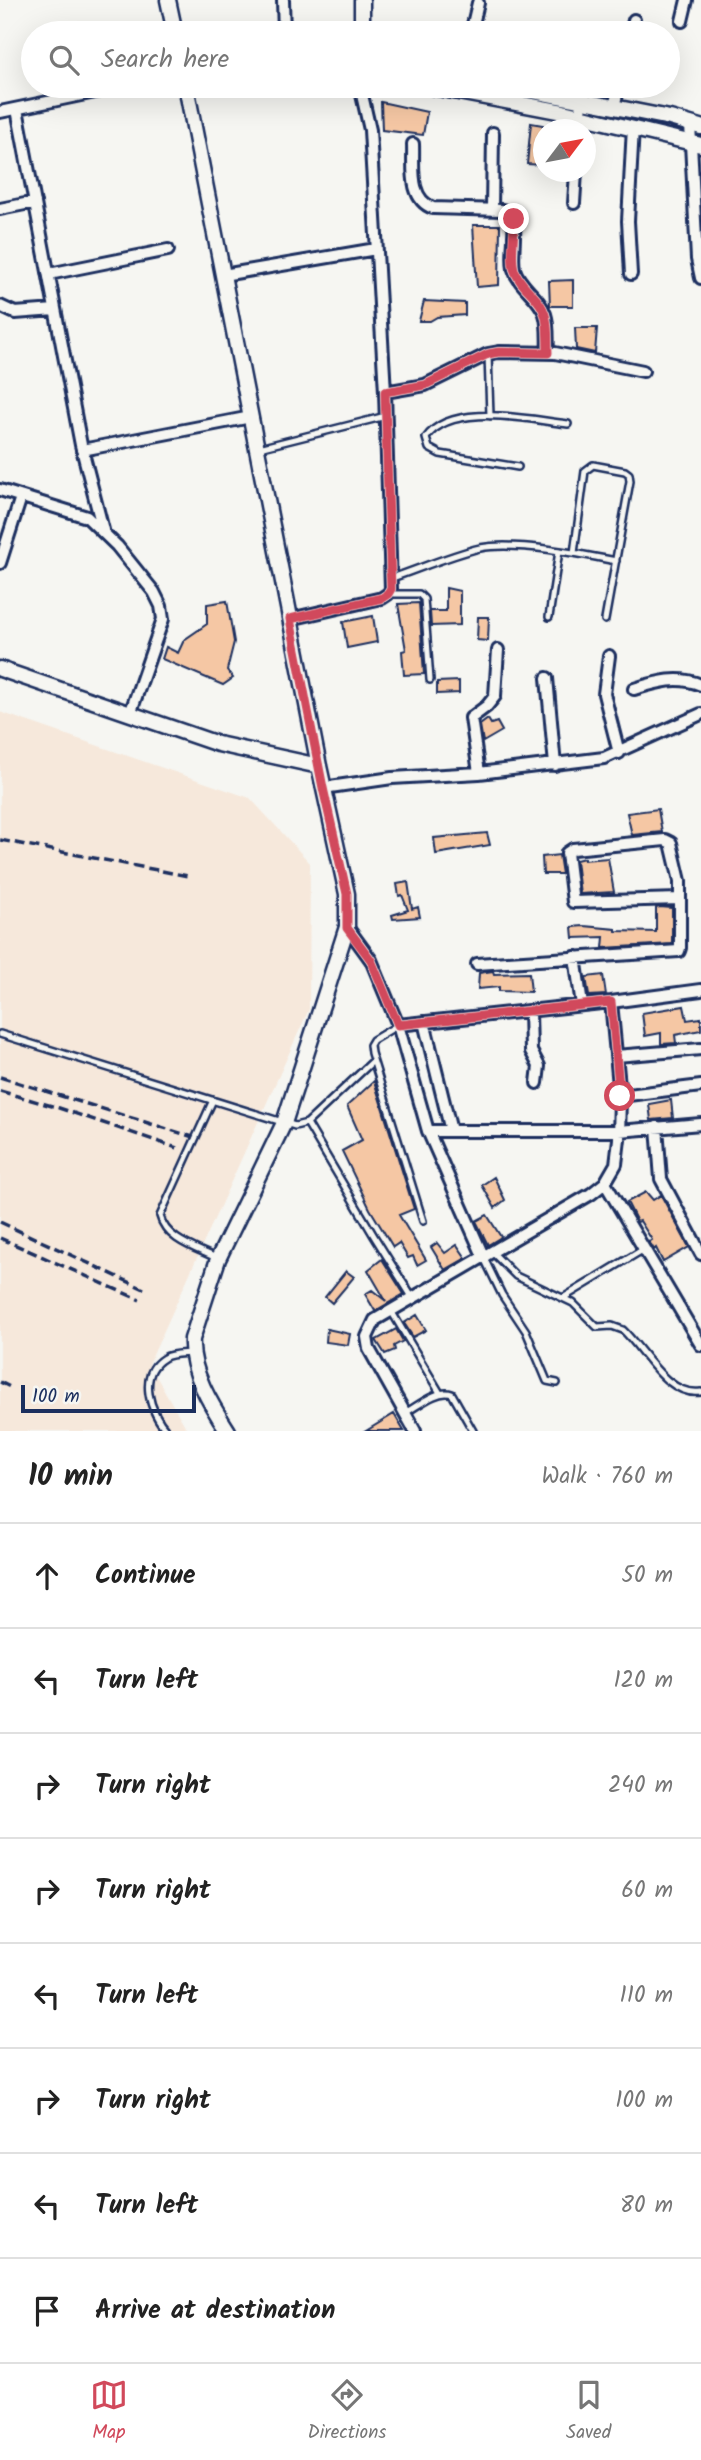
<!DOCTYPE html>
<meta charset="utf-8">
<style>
body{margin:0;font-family:Kalam,sans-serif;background:#f6f6f6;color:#222}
.compass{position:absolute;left:533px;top:119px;width:63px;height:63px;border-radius:50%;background:#fff;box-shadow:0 7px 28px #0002;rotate:58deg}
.scale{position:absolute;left:21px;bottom:18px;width:175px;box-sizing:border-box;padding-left:7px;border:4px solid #1b2f5e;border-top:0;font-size:19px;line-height:24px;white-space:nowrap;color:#1b2f5e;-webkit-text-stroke:5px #f6f6f2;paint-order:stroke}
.stop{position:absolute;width:21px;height:21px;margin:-16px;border:5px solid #d1495b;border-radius:50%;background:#fff}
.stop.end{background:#d1495b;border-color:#fff;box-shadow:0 2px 7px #0008}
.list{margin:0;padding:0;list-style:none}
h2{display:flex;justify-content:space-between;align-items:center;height:91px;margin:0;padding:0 28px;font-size:30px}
h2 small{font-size:23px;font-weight:400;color:#767676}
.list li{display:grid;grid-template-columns:46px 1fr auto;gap:21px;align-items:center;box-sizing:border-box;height:105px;padding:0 28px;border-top:2px solid #e0e0e0}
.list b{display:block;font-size:26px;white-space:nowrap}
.list em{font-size:23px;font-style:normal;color:#767676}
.icon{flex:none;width:38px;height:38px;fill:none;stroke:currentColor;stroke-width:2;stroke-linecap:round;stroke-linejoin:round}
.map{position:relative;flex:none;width:701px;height:1431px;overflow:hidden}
.search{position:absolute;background:#fff;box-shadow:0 7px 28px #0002;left:21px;right:21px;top:21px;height:77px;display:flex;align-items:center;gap:18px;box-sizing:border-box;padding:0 24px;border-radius:38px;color:#767676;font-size:26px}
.sheet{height:931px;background:#fff}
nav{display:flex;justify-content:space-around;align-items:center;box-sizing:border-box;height:98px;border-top:2px solid #e0e0e0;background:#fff;font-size:19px;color:#767676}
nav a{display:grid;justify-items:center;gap:4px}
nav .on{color:#d1495b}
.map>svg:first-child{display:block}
.built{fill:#f6e8db}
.building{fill:#f5c7a4;stroke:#1b2f5e;stroke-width:2}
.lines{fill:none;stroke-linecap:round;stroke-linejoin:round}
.lane-casing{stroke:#1b2f5e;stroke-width:10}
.street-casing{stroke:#1b2f5e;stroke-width:16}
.secondary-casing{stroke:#1b2f5e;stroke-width:19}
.lane{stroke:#f6f6f2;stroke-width:5}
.street{stroke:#f6f6f2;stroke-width:10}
.secondary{stroke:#f6f6f2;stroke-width:14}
.rail{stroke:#1b2f5e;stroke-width:3.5;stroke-dasharray:10 5;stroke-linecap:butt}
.route{stroke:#d1495b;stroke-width:9}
</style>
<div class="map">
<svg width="701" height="1431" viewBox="0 0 701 1431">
<rect width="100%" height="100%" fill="#f6f6f2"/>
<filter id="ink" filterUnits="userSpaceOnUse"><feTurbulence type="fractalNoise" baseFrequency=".0143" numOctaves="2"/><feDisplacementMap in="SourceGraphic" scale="14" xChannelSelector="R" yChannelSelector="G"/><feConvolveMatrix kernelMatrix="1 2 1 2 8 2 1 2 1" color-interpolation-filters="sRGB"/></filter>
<g filter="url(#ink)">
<!-- built -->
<path class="built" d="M0,712l250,86 60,65 -1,146 -160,355 39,67h-188z"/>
<!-- building -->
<path class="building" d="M381,102l46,10 -4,23 -41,-5z
M531,123l12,2v40l-16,-1z
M473,225h27l-1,60 -22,2z
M573,280v26h-23l-1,-25z
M424,301l41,2v12l-28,2 -7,4h-11z
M575,328h22l-2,25 -19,-4z
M446,588l14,3v34l-29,1 -1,-15h16z
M227,601l7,41 -7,28 6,8 -10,7 -61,-26 4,-12 12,6 6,-13 23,-16v-20z
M419,603l5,71 -20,1 -2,-24 4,-1 -8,-46z
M373,616l4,26 -30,6 -4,-26z
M478,617h11l-1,24 -11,-1z
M459,681v12l-22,1v-12z
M488,719l3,5 6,-2 5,9 -19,11 -3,-17z
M658,809l4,23 -30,3 -5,-22z
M487,833l3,12 -54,9 -2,-16z
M559,855l3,19h-19l-1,-17z
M584,858v2l24,-2 6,34 -34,2 -4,-34z
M408,882l4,27 6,-2 2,10 -27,2 -1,-4 16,-5 -6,-15 -3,1 -2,-12z
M660,907l12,1v36l-69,4 1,-11 -31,1 -1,-11 12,-1 32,3v2l40,1v-24z
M493,971l1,3 35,-1 2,19 -32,-1v-4l-21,2 1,-16z
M603,975l3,20 -17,1 -3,-19z
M684,1006l3,14 14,-2v12l-26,5 1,8 -15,1v-11l-16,3 -3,-23z
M374,1081l40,128 -15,6 27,45 -9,5 -4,-9 -5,2 -9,-15 -6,4 -23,-38 -28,-58 20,-11 -15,-34z
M671,1100l2,18 -22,2 -2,-16z
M494,1177l11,23 -10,8 -13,-23z
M646,1192l7,8 8,-5 28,52 -26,15 -7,-14 -2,2 -2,-4 -3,-4 3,-2 -12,-19 -3,1 -10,-20z
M487,1215l14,22 -13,8 -12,-24z
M437,1243l8,10 12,-8 9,13 -21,12 -14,-23z
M382,1259l22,35 -29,17 -10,-17 7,-4 14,11 -18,-31z
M346,1271l8,6 -22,26 -7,-6z
M417,1315l9,15 -13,7 -9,-14z
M327,1329l23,5 -2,11 -22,-3z
M396,1329l7,12 -9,5 1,4 -10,4 -9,-14z
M394,1414l10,17h-38z"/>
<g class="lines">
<!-- lane casing -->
<g class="lane-casing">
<path id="lane" d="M488,354l2,62
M259,448l127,-32
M518,467l-78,-13 -11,-6 -3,-10c25,-37 104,-18 142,-14
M574,553l11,-82 8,-6 32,6 4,3 1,7 -25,139
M392,578c29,-10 59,-23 88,-30 35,-7 101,6 136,13
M388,594h31l5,5 6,81
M549,617l10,-66
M398,1025l-25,15 -3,5 1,8 52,168
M0,1034l295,92 12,-3 66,-62
M213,1100l-53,116c6,24 36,32 56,42
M307,1123l67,113 38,61
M493,1253l23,23 57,27 24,24 15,-1 11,4c22,21 44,67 78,62
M484,1258l18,37 24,36 21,50 10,2
M563,1298l81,-49
M390,1309l50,84
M405,1413c13,-7 32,-24 47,-19l21,37
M167,1431c-17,-18 -30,-57 -3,-73 7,-5 19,-4 27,-5"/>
</g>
<!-- street casing -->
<g class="street-casing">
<path id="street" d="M283,0l1,33
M682,21l5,-21
M471,33l7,-30
M631,33l3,-13
M614,107l5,-21
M17,109l64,336 22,85
M0,112l124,-26
M690,124l7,135 4,19
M579,130l2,-29
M413,144c1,22 -5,55 20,64l69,2c13,5 13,13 12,26 0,11 -2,23 0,33 5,18 25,27 31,45 4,12 2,27 3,39
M574,203l2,-31
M0,209l35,-7
M492,210l1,-77
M49,274l119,-24
M631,274l-3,-53 5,-94
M223,275l153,-26
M0,306l15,7 40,-3
M385,392l40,-7 63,-31 11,-2 56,1 88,18
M82,450l169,-33
M0,490l87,27 30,29 37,46 7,14 2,13 -33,95
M0,563l21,-66
M290,619l92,-21 6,-4 3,-5 -6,-197 -15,-262 -10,-44
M609,656l-5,38 15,59
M547,678l8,87
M634,689c23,-7 44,-14 67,-4
M479,773l-8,-55 16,-12 8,-10 3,-46
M323,788l69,-10 87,-5 125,-15 97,-44
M347,927l24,33 27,65 30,106 56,127
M575,957l7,48
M477,964l202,-13 1,-3v-67l-9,-38 -6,-3 -92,9 -6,4 6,49 107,-3
M530,1011l1,40 8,15 -2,17
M424,1022l27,109
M398,1025l213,-23 90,-12
M616,1056l85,-7
M620,1096l81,-10
M657,1127l4,52 40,75
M428,1131h191l82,-7
M605,1183l96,162
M415,1431l-46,-82 -2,-12 8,-17 216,-126 14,-11 11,-19 3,-25 1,-43 -9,-94"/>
</g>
<!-- secondary casing -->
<g class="secondary-casing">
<path id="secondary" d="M168,0l7,33
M362,33v-33
M186,86l133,680 28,128v33l-63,196 -66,136 -26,80c-2,32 19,66 36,92
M427,86l136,26 138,33
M507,86l163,32 31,9
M0,669l218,75 101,22"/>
</g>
<!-- lane -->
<use href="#lane" class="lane"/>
<!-- street -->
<use href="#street" class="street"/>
<!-- secondary -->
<use href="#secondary" class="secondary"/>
<!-- rail -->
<path class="rail" d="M0,840l188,36
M0,1077l193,60
M0,1091l59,17 118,40
M0,1222l144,67
M0,1238l140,62
M0,1382l12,6"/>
</g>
</g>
<g class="lines" filter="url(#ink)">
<!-- route -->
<path class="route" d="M514,219c1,16 -4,35 0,50 4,13 15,21 23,31 13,15 10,34 11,53l-49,-1 -11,2 -63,31 -40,7 6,197 -3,5 -6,4 -92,21 33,169 24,106v34l24,32 27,65 213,-23 9,94"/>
</g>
</svg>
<svg class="compass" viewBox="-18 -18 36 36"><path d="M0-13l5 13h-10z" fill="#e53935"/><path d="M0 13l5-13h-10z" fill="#767676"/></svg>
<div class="scale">100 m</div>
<div class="stop" style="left:620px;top:1096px"></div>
<div class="stop end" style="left:514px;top:219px"></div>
<div class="search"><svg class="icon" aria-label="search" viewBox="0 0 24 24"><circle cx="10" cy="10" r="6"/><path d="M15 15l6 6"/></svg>Search here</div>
</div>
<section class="sheet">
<h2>10 min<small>Walk · 760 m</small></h2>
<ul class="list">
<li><svg class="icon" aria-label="ahead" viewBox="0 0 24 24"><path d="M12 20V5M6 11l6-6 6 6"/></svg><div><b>Continue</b></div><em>50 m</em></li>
<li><svg class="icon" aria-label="left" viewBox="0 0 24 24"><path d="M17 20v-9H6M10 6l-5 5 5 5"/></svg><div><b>Turn left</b></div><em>120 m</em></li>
<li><svg class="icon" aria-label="right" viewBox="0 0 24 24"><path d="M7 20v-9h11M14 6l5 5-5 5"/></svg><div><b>Turn right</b></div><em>240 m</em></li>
<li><svg class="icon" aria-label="right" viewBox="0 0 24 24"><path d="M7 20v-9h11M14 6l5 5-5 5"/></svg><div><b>Turn right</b></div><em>60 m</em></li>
<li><svg class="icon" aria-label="left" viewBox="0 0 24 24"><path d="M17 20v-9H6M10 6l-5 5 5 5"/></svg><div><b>Turn left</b></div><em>110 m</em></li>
<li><svg class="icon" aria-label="right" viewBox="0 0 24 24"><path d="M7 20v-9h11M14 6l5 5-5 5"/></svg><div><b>Turn right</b></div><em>100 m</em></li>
<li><svg class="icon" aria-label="left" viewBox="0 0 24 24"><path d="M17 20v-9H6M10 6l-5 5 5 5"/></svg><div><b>Turn left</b></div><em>80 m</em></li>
<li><svg class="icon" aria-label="arrive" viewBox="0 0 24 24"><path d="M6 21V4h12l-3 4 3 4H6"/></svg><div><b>Arrive at destination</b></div></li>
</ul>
</section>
<nav>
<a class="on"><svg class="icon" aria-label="map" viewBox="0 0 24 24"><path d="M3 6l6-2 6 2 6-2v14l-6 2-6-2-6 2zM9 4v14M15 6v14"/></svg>Map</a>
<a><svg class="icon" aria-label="directions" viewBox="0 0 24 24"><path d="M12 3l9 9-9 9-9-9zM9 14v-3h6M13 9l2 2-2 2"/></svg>Directions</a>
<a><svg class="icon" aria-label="saved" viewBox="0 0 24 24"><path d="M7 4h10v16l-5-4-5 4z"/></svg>Saved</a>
</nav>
